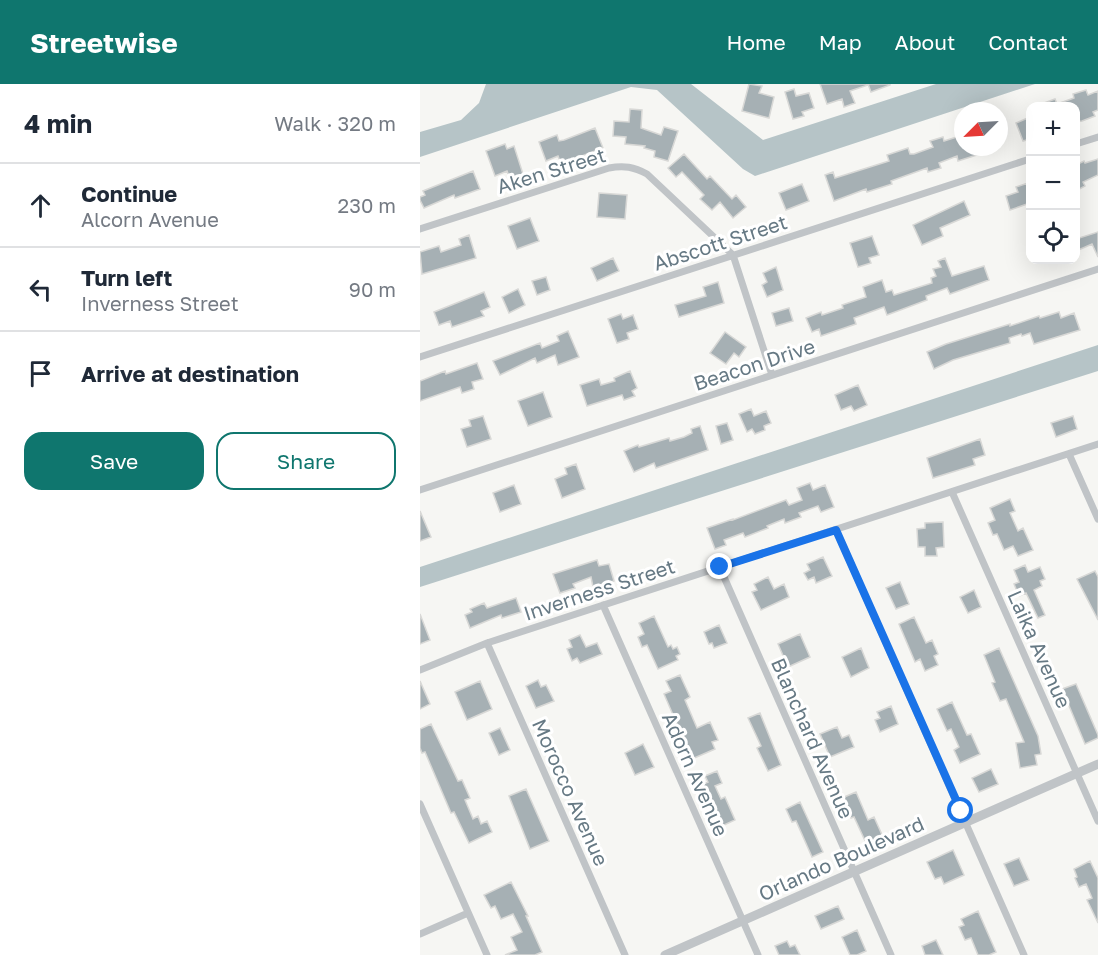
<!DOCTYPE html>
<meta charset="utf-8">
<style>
body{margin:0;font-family:"Golos Text",sans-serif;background:#f6f6f7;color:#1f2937}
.controls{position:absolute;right:18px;top:18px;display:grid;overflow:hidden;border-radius:12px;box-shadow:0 6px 24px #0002}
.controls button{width:54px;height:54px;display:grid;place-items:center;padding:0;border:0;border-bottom:2px solid #e0e1e3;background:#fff;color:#1f2937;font:30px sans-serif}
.compass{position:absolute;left:534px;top:18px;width:54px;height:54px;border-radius:50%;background:#fff;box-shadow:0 6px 24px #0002;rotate:246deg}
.stop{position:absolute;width:18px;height:18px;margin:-14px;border:4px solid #1a73e8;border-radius:50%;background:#fff}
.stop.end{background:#1a73e8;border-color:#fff;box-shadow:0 2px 6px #0008}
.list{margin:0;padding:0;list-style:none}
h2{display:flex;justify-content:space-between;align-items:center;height:78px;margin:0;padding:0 24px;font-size:26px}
h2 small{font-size:20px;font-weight:400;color:#747a83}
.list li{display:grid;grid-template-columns:39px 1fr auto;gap:18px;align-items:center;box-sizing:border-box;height:84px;padding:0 24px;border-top:2px solid #e0e1e3}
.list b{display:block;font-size:22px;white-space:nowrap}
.list p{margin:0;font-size:20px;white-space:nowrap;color:#747a83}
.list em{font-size:20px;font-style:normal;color:#747a83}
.actions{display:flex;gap:12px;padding:18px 24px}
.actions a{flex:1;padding:14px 0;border:2px solid #0f766e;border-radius:18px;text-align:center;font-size:21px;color:#0f766e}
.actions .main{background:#0f766e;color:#fff}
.icon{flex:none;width:33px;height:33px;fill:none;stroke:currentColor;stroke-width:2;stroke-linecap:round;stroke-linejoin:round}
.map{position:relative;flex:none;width:678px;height:871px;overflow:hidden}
header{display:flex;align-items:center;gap:36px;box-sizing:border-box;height:84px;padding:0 30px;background:#0f766e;color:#fff}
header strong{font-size:28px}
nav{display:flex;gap:33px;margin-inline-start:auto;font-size:21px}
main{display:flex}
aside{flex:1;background:#fff}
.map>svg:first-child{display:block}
.water{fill:#b6c4c7}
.building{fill:#a6b0b4;stroke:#d8d8d6;stroke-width:1.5}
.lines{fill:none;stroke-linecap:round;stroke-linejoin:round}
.minor{stroke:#c0c4c7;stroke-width:7}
.tertiary{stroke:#c0c4c7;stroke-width:9}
.route{stroke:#1a73e8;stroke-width:8}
.labels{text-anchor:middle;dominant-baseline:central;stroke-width:6;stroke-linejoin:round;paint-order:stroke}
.street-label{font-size:20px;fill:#667984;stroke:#fff}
</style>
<header>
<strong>Streetwise</strong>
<nav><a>Home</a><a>Map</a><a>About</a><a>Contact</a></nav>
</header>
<main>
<aside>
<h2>4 min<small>Walk · 320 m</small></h2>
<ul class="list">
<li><svg class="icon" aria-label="ahead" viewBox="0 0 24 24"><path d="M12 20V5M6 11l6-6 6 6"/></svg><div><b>Continue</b><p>Alcorn Avenue</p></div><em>230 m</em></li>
<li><svg class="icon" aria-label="left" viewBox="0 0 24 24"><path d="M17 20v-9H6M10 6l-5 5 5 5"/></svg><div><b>Turn left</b><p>Inverness Street</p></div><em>90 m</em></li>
<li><svg class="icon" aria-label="arrive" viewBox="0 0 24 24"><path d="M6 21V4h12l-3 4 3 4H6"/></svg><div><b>Arrive at destination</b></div></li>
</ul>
<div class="actions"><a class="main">Save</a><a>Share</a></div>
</aside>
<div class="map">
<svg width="678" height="871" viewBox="0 0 678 871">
<rect width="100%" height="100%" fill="#f6f6f3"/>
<!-- water -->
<path class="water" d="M66,0h205l72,56 173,-56h99l-280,92 -12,-7 -86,-79 -26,-3 -211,70v-25l41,-12 18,-17z
M678,261v26l-678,216v-20z"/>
<!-- building -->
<path class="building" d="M329,0l13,2 -3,7 15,4 -5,21 -27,-7z
M400,0h48v1l-18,6 5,12 -11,4 -2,-8 -15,5z
M448,0h22v1l-19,7z
M374,5l2,7 13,-3 5,15 -12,4 2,4 -11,3 -8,-27z
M666,6l2,5 10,-4v19l-5,2 2,4 -13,5 -6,1v-16h-40l19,-7 2,5 17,-6 -1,-4z
M210,25l12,1 -1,18 20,7 3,-8 14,4 -10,30 -14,-4 1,-6 -11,-3 1,-2 -20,-2 1,-7 -13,-1 1,-15 15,1z
M610,33v22l-7,2 -7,-18z
M175,44l8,20 -42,16 -3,-8 -12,5 -7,-19 18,-7 2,6 5,-1z
M543,51v12h18l2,6 -25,8 -1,-5 -18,7 2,5 -13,4 -1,-4 -36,13 1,3 -25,8 -1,-3 -32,12 -9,-26 8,-3 2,6 54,-17 -2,-6 21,-7 2,6h4l19,-7 -3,-6 13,-4 1,4z
M85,60l2,5 7,-3 9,28 -13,5 -3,-8 -12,5 -9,-25z
M264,70l23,25 3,-3 22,23 4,-4 10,12 -13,11 -13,-16 -8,8 -12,-11 4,-4 -22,-23 -6,5 -8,-9z
M678,75v16l-15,7 2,4 -9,5v-26l8,-4 1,2z
M53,87l7,18 -25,9 -1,-3 -30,13 -4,-8v-3l5,-2 -2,-4z
M608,99l2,8v12l-20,7 -4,-14 12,-4 -2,-5z
M382,100l7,17 -23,9 -7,-17z
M179,109l28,2 -2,24 -28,-2z
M544,117l6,14 -30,13 3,8 -21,9 -9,-20z
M110,134l9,23 -22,8 -9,-23z
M678,148v25l-6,-13 -16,7v-12z
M49,151l7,23 -54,16 -2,-22 19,-6 2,6 20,-7 -2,-6z
M452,152l7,19 -10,3 2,5 -13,4 -8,-24z
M193,174l6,13 -22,10 -6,-13z
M525,174l7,18 32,-10 5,14 -39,14 -3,-6 -21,8 1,4 -40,15 -3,-8 -30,11 2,6 -35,12 -2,-7 -7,3 -6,-14 15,-6 1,3 21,-7 -1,-3 24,-8 -3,-10 19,-7 4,12 6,-2 2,5 38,-12 -1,-5 5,-2 -3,-7 8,-2 -3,-6z
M356,183l7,23 -16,7 -5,-12 5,-3 -4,-9z
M126,193l4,13 -13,5 -5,-14z
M298,198l6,21 -45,14 -4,-12 31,-9 -3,-9z
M98,205l7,16 -16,8 -7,-16z
M64,208l6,15 -9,4 3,5 -32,11 -2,-6 -11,4 -5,-13z
M369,224l4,13 -17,5 -4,-13z
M639,228l2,6 13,-5 6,17 -46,14 -4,-11 -8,3 -1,-2 -12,4 1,5 -57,17 -19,9 -7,-17 19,-8 64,-20v2l29,-10 1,2z
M201,230l2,5 10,-4 5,14 -11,4 2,6 -12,4 -9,-24z
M148,247l11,26 -21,8 -3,-10 -18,8 -2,-5 -35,17 -7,-14 47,-18 2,5 17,-7 -2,-5z
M305,248l21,15 -7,10 -5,-4 -8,11 -16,-11z
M57,279l6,16 -11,3 2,7 -12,4 -2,-6 -40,14v-20l25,-10 1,3z
M210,287l7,17 -5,3 3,5 -11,4 -2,-5 -35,11 -7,-21 19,-6 2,6 14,-4 -1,-3z
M438,301l9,20 -13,6 -3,-5 -10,4 -6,-15z
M123,308l9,25 -24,9 -10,-25z
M331,325l3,7 12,-5 5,12 -7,3 1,4 -10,4 -3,-5 -5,3 -8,-18z
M63,332l8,23 -24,8 -6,-18 10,-3 -2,-6z
M653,332l4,13 -21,8 -5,-14z
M307,339l6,17 -12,4 -5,-18z
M280,342l8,24 -52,18 -2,-5 -20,9 -10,-21 14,-6 1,2 30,-9 1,3 14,-4 8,-4 -1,-4z
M560,355l5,16 -12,4 2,6 -42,13 -6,-20z
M156,380l9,25 -23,9 -7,-19 12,-5 -2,-6z
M390,399l3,7 12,-5 9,22 -13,5 -3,-6 -19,7 2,4 -16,6 -1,-4 -17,7 1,2 -23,9 -2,-4 -19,7 2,5 -11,4 -8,-21 26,-9v1l53,-20 3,5 13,-5 -5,-12z
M94,401l7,19 -21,8 -7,-19z
M590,415l5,12 -5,2 8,18 5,-3 10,22 -15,6 -5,-10 -9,4 -7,-16 -4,1 -5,-12 7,-3 -5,-12z
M0,427l11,26 -11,4z
M523,438l1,25 -8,1 1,8h-12v-9h-7l-1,-18 8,-1v-5z
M403,473l9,19 -16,7 -2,-6 -6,3 -4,-7 6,-3 -3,-6z
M177,476l2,6 10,-2 5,17 -21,6 -2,-10 -18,7 2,4 -15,5 -7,-19z
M605,481l3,7 12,-5 5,12 -5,2 2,5 -8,4 11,25 -7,3 -12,-25 -7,3 -5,-12 5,-2 -5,-12z
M675,487l3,6v43l-21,-41z
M348,493l6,12 10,-5 5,13 -28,13 -9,-18 5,-2 -3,-6z
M480,498l9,22 -13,5 -10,-21z
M554,506l7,17 -13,6 -8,-16z
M96,514l5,14 -19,6 -1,-3 -31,13 -5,-13 7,-3 -2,-3 14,-6 3,5z
M0,530l10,26 -10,4z
M234,532l14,31 3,-2 2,4 4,-2 3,7 -4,2 2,4 -20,9 -11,-24 -5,2 -4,-10 6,-3 -5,-11z
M494,533l12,26 6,-3 6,14 -4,2 4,9 -13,6 -5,-12 -5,3 -16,-38z
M299,541l8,18 -13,5 -2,-5 -3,1 -5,-12z
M380,550l10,23 -22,10 -10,-23z
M160,551l6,12 11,-4 5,11 -22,9 -3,-5 -5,3 -5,-12 5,-2 -3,-7z
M441,564l8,20 -18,9 -9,-20z
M579,564l39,88 3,18 -6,1 2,10 -17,3 -4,-25 8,-1 -18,-43 -6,2 -8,-18 3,-1 -11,-27z
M260,591l10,22 -5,3 12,28 13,-6 8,18 -6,2 3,7 -23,10 -28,-65 7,-3 -5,-10z
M118,596l3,7 5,-2 8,16 -18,7 -10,-22z
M0,597l10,23 -10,5z
M60,597l12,28 -25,11 -12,-28z
M656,600l22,51v3l-13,6 -23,-55z
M532,618l15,33 4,-1 9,20 -20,9 -6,-13 5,-3 -8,-18 -4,2 -10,-22z
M471,622l7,18 -18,8 -5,-12 5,-2 -3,-6z
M340,629l21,52 -13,6 -11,-23 4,-2 -13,-28z
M11,640l27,57 4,-1 8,18 -5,2 8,19 5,-3 3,8 6,-3 5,11 -23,11 -15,-31 -3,1 -26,-61 -3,1 -2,-5v-19z
M417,643l5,11 7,-3 5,12 -24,10 -10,-23z
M80,644l10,22 -11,5 -10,-22z
M223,660l11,23 -19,8 -10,-22z
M571,685l7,15 -19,8 -7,-14z
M297,687l5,12 -7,3 6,13 4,-2 10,23 -13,6 -19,-42 5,-2 -3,-6z
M106,705l23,52 -19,8 -21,-53z
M436,708l12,28 6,-3 9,20 -16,8 -13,-28 -3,1 -9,-20z
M380,718l23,50 -11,5 -16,-36 -4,1 -6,-13z
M533,766l11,25 -20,9 -3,-7 -6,2 -8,-17z
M599,774l10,22 -15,6 -10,-22z
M670,777l8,17v45l-11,-23 5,-2 -6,-14 -7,3 -4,-9 2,-1 -3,-8z
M91,798l17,34h-2l16,36 -7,3h-30l12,-5 -6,-13 11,-5 -9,-18 -12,5 -6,-13 -4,2 -7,-13z
M418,822l6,13 -23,10 -6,-13z
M558,827l18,41 -7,3h-11l-7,-17 -6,2 -6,-13 5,-2 -3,-6z
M437,846l9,21 -9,4h-7l-8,-18z
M516,856l7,15h-18l-3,-9z
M367,857l3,6 5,-2 5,10h-21l-4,-9z"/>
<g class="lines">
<!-- minor -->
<path class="minor" d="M656,60l22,-7
M0,145l189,-61c15,-3 25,-1 38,6l86,81 39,120
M0,273l610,-198
M649,370l29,65
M0,406l678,-221
M532,408l146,329
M416,446l188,425
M300,484l171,387
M183,521l155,350
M67,559l138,312
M0,586l67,-27 611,-199
M0,720l67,151
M0,850l48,-21"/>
<!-- tertiary -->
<path class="tertiary" d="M245,871l433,-191"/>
</g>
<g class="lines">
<!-- route -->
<path class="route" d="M300,483l116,-37 125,281"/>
</g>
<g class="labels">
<!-- street labels -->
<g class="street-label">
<text transform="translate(131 86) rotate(-17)">Aken Street</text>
<text transform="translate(300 158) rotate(-18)">Abscott Street</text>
<text transform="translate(334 280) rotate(-18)">Beacon Drive</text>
<text transform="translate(179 505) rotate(-18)">Inverness Street</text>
<text transform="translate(620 565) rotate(66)">Laika Avenue</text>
<text transform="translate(393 654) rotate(66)">Blanchard Avenue</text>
<text transform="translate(276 690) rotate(66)">Adorn Avenue</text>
<text transform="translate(151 708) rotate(66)">Morocco Avenue</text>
<text transform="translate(421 774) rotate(-24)">Orlando Boulevard</text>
</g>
</g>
</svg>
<div class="controls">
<button>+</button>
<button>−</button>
<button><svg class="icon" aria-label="locate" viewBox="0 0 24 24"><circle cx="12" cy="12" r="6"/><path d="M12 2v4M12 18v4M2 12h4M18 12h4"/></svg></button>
</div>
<svg class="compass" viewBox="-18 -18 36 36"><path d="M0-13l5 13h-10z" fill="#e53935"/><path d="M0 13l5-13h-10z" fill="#747a83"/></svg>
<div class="stop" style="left:541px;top:727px"></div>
<div class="stop end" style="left:300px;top:483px"></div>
</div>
</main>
